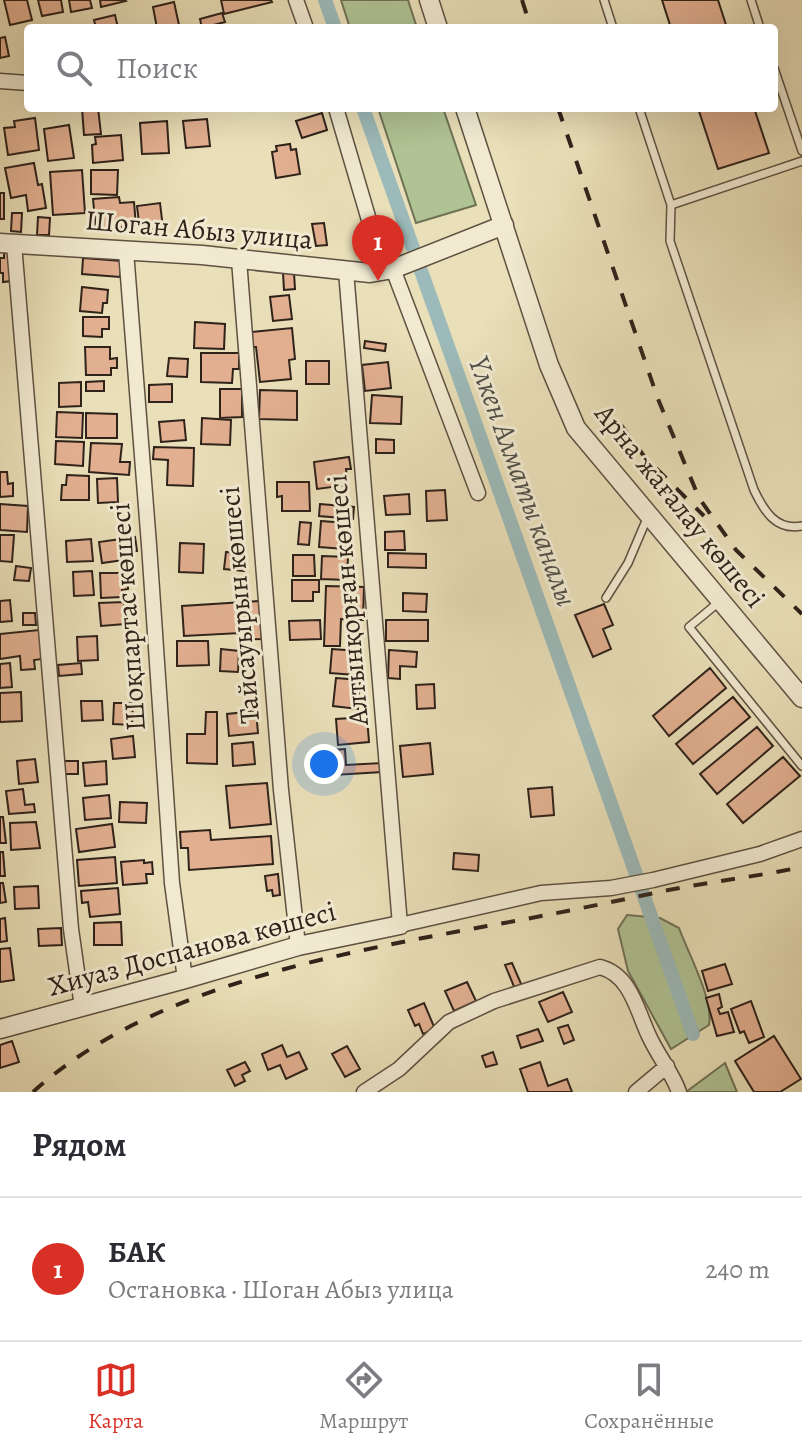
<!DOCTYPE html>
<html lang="ru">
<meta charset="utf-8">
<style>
body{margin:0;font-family:Alegreya,serif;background:#f7f7f7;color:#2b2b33}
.you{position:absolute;left:324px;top:764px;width:28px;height:28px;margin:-20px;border:6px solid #fff;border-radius:50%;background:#1a73e8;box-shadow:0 0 0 12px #1a73e833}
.badge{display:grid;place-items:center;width:52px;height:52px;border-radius:50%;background:#d93025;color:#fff;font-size:26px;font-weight:700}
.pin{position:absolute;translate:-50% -66px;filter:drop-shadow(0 2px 4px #0008)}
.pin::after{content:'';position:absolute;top:42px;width:28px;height:24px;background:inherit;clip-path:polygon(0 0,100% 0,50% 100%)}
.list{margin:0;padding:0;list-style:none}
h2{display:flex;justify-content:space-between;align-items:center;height:104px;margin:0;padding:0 32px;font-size:34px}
h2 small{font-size:26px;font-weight:400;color:#7c7c81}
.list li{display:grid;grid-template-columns:52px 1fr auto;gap:24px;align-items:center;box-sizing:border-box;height:144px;padding:0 32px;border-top:2px solid #e1e1e2}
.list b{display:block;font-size:30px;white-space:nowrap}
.list p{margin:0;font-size:26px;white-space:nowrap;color:#7c7c81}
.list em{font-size:26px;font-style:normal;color:#7c7c81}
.icon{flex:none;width:44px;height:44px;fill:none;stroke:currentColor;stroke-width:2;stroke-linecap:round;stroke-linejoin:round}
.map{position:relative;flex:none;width:802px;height:1092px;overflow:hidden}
.search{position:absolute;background:#fff;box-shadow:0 8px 32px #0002;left:24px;right:24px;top:24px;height:88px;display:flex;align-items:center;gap:20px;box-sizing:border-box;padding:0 28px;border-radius:8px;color:#7c7c81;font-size:30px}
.sheet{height:248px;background:#fff}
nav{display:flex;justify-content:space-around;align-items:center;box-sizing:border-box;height:112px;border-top:2px solid #e1e1e2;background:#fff;font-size:22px;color:#7c7c81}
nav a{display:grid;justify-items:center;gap:4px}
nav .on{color:#d93025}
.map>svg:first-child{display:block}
.green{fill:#b0c394;stroke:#707257;stroke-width:2}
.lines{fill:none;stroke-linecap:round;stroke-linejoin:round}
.canal{stroke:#9cbab9;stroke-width:14}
.building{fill:#e2b091;stroke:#2f221a;stroke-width:2}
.service-casing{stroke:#5e5142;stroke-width:10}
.minor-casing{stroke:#5e5142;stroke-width:17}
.tertiary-casing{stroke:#5e5142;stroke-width:21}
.service{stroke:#f1ead1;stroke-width:7}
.minor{stroke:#f1ead1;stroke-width:14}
.tertiary{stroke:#f1ead1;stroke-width:18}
.rail{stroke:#2f221a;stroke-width:4;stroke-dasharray:14 14;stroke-linecap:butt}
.labels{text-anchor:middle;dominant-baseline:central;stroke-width:6;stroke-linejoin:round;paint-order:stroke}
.street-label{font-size:28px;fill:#2f221a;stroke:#f1ead1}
.water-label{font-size:30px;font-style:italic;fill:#50504a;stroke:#f1ead1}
</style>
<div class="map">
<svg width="802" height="1092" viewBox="0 0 802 1092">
<rect width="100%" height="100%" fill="#e9dfb8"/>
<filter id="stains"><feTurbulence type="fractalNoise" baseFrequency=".0025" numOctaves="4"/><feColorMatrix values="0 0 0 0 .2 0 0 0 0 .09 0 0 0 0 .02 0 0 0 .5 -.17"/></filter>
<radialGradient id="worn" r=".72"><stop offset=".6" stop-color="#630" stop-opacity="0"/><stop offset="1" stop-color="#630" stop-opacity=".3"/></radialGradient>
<!-- green -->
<path class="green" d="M341,0h67l9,28h-67z
M378,108h65l33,97 -60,18z
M627,915l33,3 19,10c9,25 35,72 30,97l-38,24 -43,-78 -10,-42z
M725,1063l12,29h-51z"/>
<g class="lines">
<!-- canal -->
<path class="canal" d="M325,0l10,28
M363,108l330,926"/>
</g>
<!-- building -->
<path class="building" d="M4,0h23l5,20 -22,5z
M38,0h23l2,12 -21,4z
M69,0h21l2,8 -21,4z
M100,0h25l1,1 -25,6z
M221,0h50l1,2 -48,12z
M662,0h56l9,28h-56z
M174,2l5,23 -22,3 -4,-21z
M222,13l3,9 -23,6 -2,-9z
M115,15l3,13h-22l-2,-8z
M5,37l4,19 -9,2v-20z
M82,108h16l3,26 -17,1z
M698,108h56l15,45 -51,16z
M322,113l5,17 -25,8 -6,-17z
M35,118l4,32 -31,5 -4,-27 11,-1 -1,-6z
M207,119l3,27 -24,2 -3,-27z
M167,121l2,32 -27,1 -2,-31z
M69,125l5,33 -26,3 -4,-32z
M121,135l2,25 -30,3 -1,-18 4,-1 -1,-7z
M290,144l1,6 5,-1 4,25 -24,4 -4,-26 5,-1 -1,-5z
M34,163l4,22 4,-1 4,24 -18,3 -2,-16 -15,3 -6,-30z
M82,170l3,43 -32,2 -3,-43z
M91,170h27l-1,25 -26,-1z
M0,193h4v26h-4z
M119,197l1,6 14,-1 2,24 -40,4 -3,-31z
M160,203l3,25 -23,3 -3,-25z
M12,213h10l-1,19 -10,-1z
M38,217l12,1 -1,17h-12z
M324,223l3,22 -11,1 -4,-22z
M4,249h5l2,32 -8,1v-9h-3v-15h4z
M83,258l39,3 -2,16 -38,-3z
M283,273h11l1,16 -11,1z
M82,287l26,3 -1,13h-4l-1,10 -22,-2z
M289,295l3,24 -19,2 -3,-24z
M83,317h26v12h-7v8l-19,-1z
M195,322l30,2 -1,25 -30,-1z
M292,328l3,31 -6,1 2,19 -31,3 -4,-35h-4l-1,-15z
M365,341l21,3 -1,7 -21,-3z
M85,347h25v12l7,-1v10h-6v7h-25z
M201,353h38v16h-6l-1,14 -31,-1z
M169,358l19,1 -1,18 -20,-1z
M306,361h23v23h-23z
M388,362l3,26 -26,3 -3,-26z
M104,381v10h-18v-9z
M81,382v24l-22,1v-24z
M172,384v18h-23v-17z
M220,389h22v28l-22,1z
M260,390l37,1v29l-38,-1z
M372,395l30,2 -1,27 -31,-1z
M57,412l26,1 -1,25 -26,-1z
M86,413l31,1v24h-31z
M202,418l29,2 -1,25 -29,-1z
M184,420l2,20 -25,2 -2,-20z
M376,439l18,1v13h-18z
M56,441l28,1 -1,24 -28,-2z
M91,443l31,1 -2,18h10l-1,13 -40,-3z
M154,447l40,1 -1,38 -26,-1 1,-25 -15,-1z
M349,457l2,12h-5l2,16 -31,4 -3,-27z
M0,472h7l1,12 5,-1v13l-13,1z
M67,475l22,1v24h-28l1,-15h4z
M117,478l1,24 -20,1 -1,-24z
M277,482h32l1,29h-28v-15l-5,1z
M445,490l2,30 -20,1 -1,-30z
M409,494l1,20 -24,1 -2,-19z
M0,504l28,2 -1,26 -27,-2z
M320,504l34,3 -1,12 -34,-3z
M321,521l26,2 -2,26 -26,-2z
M300,522l11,1 -2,22 -11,-1z
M404,531l1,19h-20v-18z
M0,535h14l-2,27 -12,-1z
M135,537l2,14 -7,1 1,7 -29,4 -3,-21z
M91,539l2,22 -26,1 -1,-21z
M180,543l24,1 -1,29 -24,-1z
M226,552l19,1 -1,18 -20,-2z
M388,553l38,1v14l-38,-1z
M293,555h21l1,21h-22z
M322,556l26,1 -1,23 -26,-1z
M16,566l15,2 -2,13 -15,-1z
M92,571l2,24 -20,1 -1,-24z
M100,573h28v16l-6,1v7l-21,1z
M292,580h27v12h-6v9h-21z
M326,586l38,1 -1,33 -22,-1 -1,27h-16z
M403,593l24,1 -1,18 -23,-1z
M10,600l2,21 -12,1v-21z
M259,601l3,38 -22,1v-7l-56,3 -2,-30z
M124,602l1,22 -24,2 -2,-23z
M604,604l9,21 -10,4 8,20 -18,8 -18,-42z
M23,613h12l1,12h-13z
M320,620l1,19 -31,1 -1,-19z
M386,620h42v21h-42z
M39,630l3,29 -8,1 1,9 -14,1 -1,-14 -20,3v-25z
M97,636l1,24 -20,1 -1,-24z
M177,641h31l1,24 -32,1z
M221,649l18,2 -1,21 -18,-1z
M332,649l26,2 -2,24 -26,-2z
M389,650l28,2 -1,15 -16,-1v13l-12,-1z
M10,663l2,24 -12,1v-24z
M81,663l1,11 -23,2 -1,-11z
M710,668l16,20 -57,48 -16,-20z
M336,678l24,2 -2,29 -25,-3z
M434,684l1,24 -18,1 -1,-24z
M21,692l1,29 -22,1v-29z
M733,697l17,20 -57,47 -17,-20z
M81,701h21l1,19 -21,1z
M114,703h19l-1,22 -19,-1z
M256,711l2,22 -29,3 -2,-22z
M206,712h11v52l-30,-1v-29h18z
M367,717l2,25 -31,3 -2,-26z
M757,727l16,19 -56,48 -17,-20z
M133,736l2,21 -22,2 -2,-20z
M253,742l2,22 -22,2 -1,-22z
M430,743l3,31 -30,3 -3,-31z
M345,749l1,16 36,-2v9l-48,3 -1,-25z
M783,757l17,19 -57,47 -16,-19z
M35,759l3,23 -19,2 -2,-23z
M64,761h14v13h-14z
M106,761l1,23 -22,2 -2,-23z
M267,783l4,41 -41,4 -4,-42z
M552,787l2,28 -23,2 -3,-28z
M23,789l2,16 9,-1 1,8 -26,2 -3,-23z
M109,795l2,23 -26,2 -2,-22z
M120,802l27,1 -1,20 -27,-1z
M0,817h3l3,26h-6z
M36,822l4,26 -29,2 -1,-27z
M112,824l3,23 -36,5 -3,-23z
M210,830l1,10 60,-4 2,28 -84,6 -1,-22h-7l-1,-16z
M0,852h3l2,24h-5z
M454,853l25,2 -1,16 -25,-2z
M115,857l2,26 -38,3 -2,-26z
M144,860v3l8,-1 1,12h-7l1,9 -24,2 -2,-23z
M278,874l2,21 -7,1 -1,-6 -5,1 -2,-15z
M0,883h3l3,19 -6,1z
M38,886l1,22 -24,1 -1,-22z
M118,888l2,26 -30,3 -2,-15 -6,1 -1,-12z
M5,918l2,23 -7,1v-23z
M121,922l1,23h-28v-22z
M61,928l1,17 -23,1 -1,-17z
M10,948l4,32 -14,2v-33z
M512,963l10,23 -7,3 -10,-24z
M725,964l7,20 -24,7 -6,-20z
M467,982l9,19 -22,10 -9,-20z
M563,992l9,20 -24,10 -9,-20z
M719,994l3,13 -4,2 2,5 8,-2 6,20 -17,4 -11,-38z
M751,1001l13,36 -15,6 -5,-12 -4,2 -9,-24z
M424,1003l11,26 -12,5 -4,-10 -4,2 -7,-16z
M568,1025l6,15 -10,4 -6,-16z
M538,1029l5,12 -22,7 -4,-12z
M774,1036l27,43 -21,13h-26l-19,-31z
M12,1041l7,21 -19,6v-23z
M282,1045l5,12 12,-5 8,17 -21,10 -6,-14 -12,5 -6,-16z
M347,1046l13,23 -15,8 -13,-23z
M493,1052l4,12 -11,3 -4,-11z
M245,1062l5,9 -8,4 3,6 -10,5 -8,-16z
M540,1062l8,24 19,-7 5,13h-44l-8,-23z"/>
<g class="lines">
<!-- service casing -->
<g class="service-casing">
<path id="service" d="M604,0l9,28
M751,0l9,28
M774,68l28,83
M639,108l32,97 -1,36 84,249c10,21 22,41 48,36
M671,205l131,-44
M606,598l22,-35 20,-47
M719,602l-30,25 113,139"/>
</g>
<!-- minor casing -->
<g class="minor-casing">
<path id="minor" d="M296,0l10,28
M0,81l28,2
M336,108l48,163
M14,244l57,685 11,78
M126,251l23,294 23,338 13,96
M239,260l42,530 17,156
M393,269l85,224
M346,271l54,654 141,-32 70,-5 42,-8 107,-26 42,-15
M364,1092l35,-23 50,-47 45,-21 106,-34c31,8 37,44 49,69 9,20 23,36 30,56
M636,1092l31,-26"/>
</g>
<!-- tertiary casing -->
<g class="tertiary-casing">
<path id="tertiary" d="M429,0l9,28
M465,108l84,257 27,63 226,270
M0,243l202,12 168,18 23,-4 111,-44
M0,1029l185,-50 113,-33 102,-21"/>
</g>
<!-- service -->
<use href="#service" class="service"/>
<!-- minor -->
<use href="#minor" class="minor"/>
<!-- tertiary -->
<use href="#tertiary" class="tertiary"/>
<!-- rail -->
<path class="rail" d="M522,0l9,28
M558,108l100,291 41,99 37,52 66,64
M621,425l23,31 60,60
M33,1092c117,-106 304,-138 454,-166 58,-10 115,-22 172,-34 47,-10 96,-15 143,-25"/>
</g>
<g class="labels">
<!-- street labels -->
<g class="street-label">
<text transform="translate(199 230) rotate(5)">Шоган Абыз улица</text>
<text transform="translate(680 506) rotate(51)">Арна жағалау көшесі</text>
<text transform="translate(348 600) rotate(-95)">Алтынқорған көшесі</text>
<text transform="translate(240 605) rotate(-95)">Тайсауырын көшесі</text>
<text transform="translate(128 617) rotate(-94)">Шоқпартас көшесі</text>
<text transform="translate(192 949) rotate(-15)">Хиуаз Доспанова көшесі</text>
</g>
<!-- water labels -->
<g class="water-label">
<text transform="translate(523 481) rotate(70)">Үлкен Алматы каналы</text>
</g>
</g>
<rect width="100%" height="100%" filter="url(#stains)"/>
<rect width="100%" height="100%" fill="url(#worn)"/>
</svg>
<div class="you"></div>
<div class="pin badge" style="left:378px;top:281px">1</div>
<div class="search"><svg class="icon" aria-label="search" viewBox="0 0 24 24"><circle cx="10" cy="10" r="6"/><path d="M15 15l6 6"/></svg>Поиск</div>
</div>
<section class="sheet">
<h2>Рядом<small></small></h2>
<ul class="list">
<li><span class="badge">1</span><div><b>БАК</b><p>Остановка · Шоган Абыз улица</p></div><em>240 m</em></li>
</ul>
</section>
<nav>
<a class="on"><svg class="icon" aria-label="map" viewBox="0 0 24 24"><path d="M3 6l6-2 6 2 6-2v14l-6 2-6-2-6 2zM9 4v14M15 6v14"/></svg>Карта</a>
<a><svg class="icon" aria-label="directions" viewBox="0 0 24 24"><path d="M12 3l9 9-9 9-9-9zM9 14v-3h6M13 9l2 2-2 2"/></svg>Маршрут</a>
<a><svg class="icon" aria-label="saved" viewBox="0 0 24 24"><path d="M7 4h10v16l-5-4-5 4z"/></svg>Сохранённые</a>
</nav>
